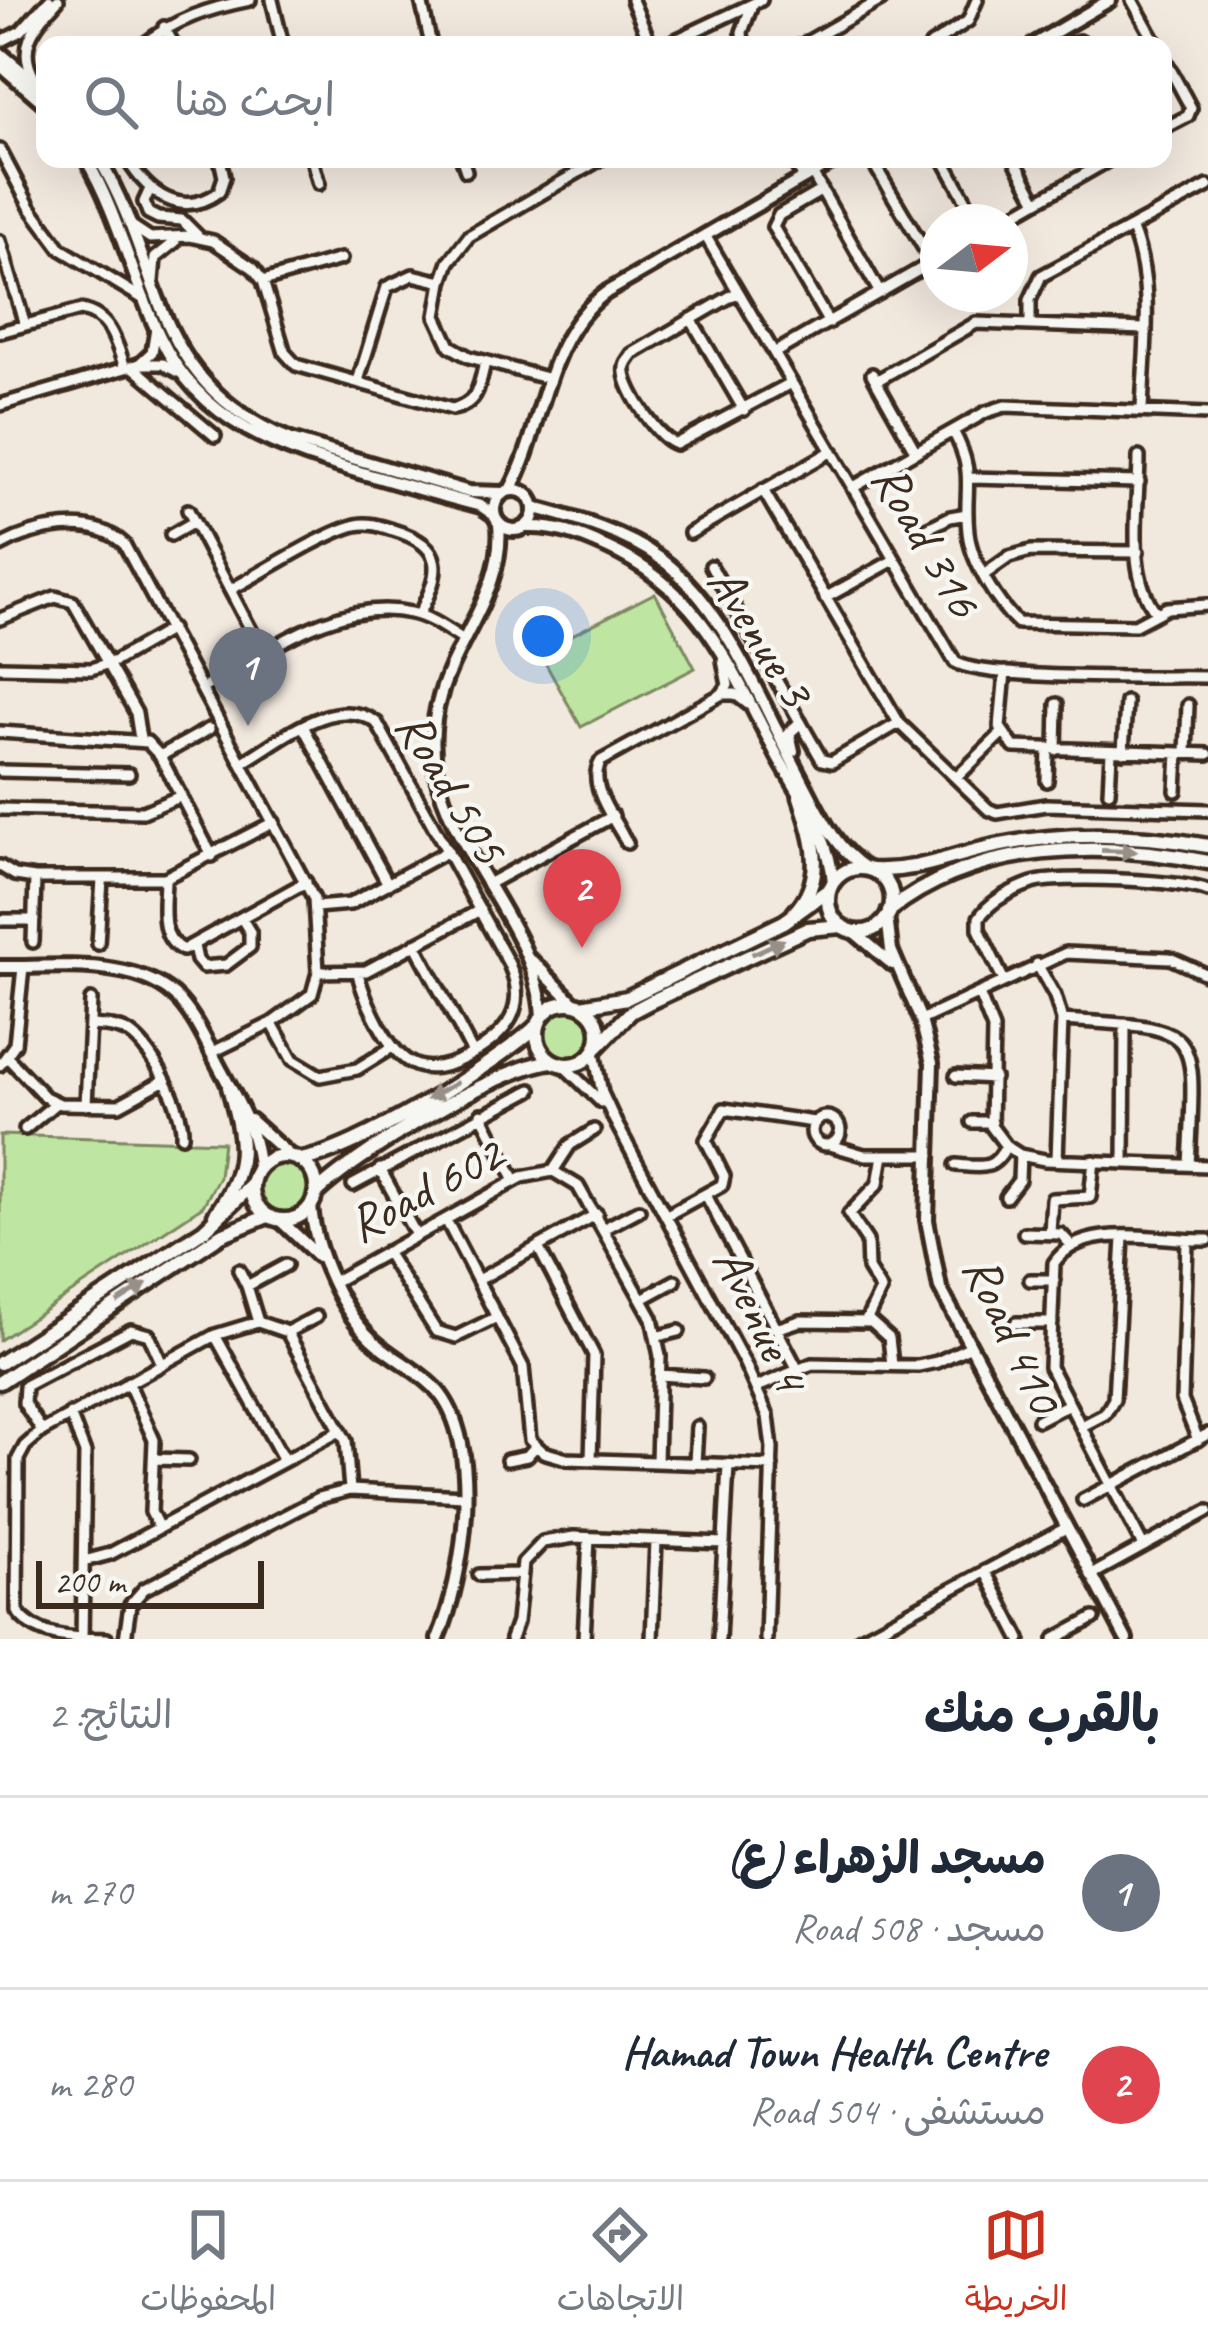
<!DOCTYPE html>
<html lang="ar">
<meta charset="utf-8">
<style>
body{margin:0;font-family:Caveat,"Playpen Sans Arabic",sans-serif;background:#f6f6f7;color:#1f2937;direction:rtl}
.compass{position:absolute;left:920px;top:204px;width:108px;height:108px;border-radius:50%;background:#fff;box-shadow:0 12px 48px #0002;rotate:74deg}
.scale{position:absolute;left:36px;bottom:30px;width:228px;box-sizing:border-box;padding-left:12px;border:6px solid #3b2a1e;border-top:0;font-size:33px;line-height:42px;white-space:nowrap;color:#3b2a1e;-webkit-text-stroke:9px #f6f6f2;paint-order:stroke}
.you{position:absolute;left:543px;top:636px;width:42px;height:42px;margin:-30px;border:9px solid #fff;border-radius:50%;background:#1a73e8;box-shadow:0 0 0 18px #1a73e833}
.badge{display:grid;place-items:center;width:78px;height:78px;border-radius:50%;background:#c8321e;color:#fff;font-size:39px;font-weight:700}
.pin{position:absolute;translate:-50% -99px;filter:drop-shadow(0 3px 6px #0008)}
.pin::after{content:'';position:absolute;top:63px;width:42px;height:36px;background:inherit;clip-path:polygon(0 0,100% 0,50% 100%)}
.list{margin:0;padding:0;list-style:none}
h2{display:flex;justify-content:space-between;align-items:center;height:156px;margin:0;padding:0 48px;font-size:51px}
h2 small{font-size:39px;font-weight:400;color:#747a83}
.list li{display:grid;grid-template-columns:78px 1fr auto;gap:36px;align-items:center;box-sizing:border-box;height:192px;padding:0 48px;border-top:3px solid #e0e1e3}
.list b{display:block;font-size:45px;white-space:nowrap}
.list p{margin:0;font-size:39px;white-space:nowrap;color:#747a83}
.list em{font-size:39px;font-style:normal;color:#747a83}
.icon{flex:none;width:66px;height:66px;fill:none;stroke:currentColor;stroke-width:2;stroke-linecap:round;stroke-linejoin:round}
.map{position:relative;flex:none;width:1208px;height:1639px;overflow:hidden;direction:ltr}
.search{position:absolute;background:#fff;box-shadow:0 12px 48px #0002;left:36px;right:36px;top:36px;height:132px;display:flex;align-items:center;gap:30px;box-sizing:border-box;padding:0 42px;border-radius:24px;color:#747a83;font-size:45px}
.sheet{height:540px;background:#fff}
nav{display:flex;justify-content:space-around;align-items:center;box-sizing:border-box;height:168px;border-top:3px solid #e0e1e3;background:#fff;font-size:33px;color:#747a83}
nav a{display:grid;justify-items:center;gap:6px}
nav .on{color:#c8321e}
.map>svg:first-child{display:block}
.green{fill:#bee5a1;stroke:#7c8860;stroke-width:3}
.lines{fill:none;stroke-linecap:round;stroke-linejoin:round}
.minor-casing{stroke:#3b2a1e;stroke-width:18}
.tertiary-casing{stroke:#3b2a1e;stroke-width:20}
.secondary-casing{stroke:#3b2a1e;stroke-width:21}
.minor{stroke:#f6f6f2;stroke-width:9}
.tertiary{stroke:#f6f6f2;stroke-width:10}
.secondary{stroke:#f6f6f2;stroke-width:12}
.oneway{fill:#989088}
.labels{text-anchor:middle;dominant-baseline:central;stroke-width:9;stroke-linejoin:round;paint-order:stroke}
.street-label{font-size:51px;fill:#3b2a1e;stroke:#f6f6f2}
</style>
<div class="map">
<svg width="1208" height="1639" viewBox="0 0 1208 1639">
<rect width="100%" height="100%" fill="#f1e8de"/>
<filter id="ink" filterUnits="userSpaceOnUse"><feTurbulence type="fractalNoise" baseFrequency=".00833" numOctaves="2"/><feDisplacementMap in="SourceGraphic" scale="24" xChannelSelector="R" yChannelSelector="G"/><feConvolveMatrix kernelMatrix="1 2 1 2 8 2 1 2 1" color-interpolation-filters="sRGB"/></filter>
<g filter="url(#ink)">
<!-- green -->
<path class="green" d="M655,593l40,75 -114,59 -42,-75z
M545 1034a24 24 0 1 1 48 0a24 24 0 1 1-48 0Z
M0,1135l223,7 -4,35 -16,29 -203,134z
M260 1188a24 24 0 1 1 48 0a24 24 0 1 1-48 0Z"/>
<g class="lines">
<!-- minor casing -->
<g class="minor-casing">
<path id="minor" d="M272,0l11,45
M421,0l10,45
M632,0l19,45
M1132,0l25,45
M164,27l10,18
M0,42l21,-11 28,-31
M143,45c32,-26 67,-37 107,-45
M665,45l96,-45
M743,45l-1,-13 10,-27
M802,45l79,-45
M931,45l37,-24 9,-21
M1068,45l11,-4 10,4
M1163,56l28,52 -3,8 -25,13
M35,79c-20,-33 1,-54 23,-79
M0,150l30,57 31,42 84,51
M127,159c20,33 54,61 92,33l5,-15 -4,-18
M312,159l7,25
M462,159l4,12
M791,159l14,19
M871,159l61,103
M943,159l35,63
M1014,159l23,42
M812,173l68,120
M822,190l-43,25 -6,12 56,96
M149,191l-5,11 4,11 10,5 24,2 18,18
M1001,222l110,-63
M129,224l21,14 40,-2 23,5 40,27 10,13 22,72 11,12 156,44c26,-4 28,-25 33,-47
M1132,229c23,56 12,122 10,181
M705,235l250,427c31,19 206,14 253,15
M0,241l25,84
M153,281l2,-23 20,-16
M263,281l78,-22
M738,292l-106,62c-5,8 -8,9 -7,19 2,19 33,66 51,71l115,-61
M691,319l53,91
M1030,325v-25l11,-24 167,-90
M0,332l81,-22c30,6 35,32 44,58
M774,353l164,-94
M139,364l13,-12 4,-24
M132,366l83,70
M872,374l44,78
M550,379l-81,-22 -19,-11 -14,-30 6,-34 7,-20 20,-26 132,-77
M358,381l29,-94 26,-12 29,7
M876,381l100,-58 169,6
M0,405l139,-41h24l15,8
M953,431c24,44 10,57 15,101 3,29 29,72 50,91l117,2 32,-17 41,-3
M1139,457c0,47 -14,116 17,155
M970,478l169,4
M852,488l134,-76 19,-6 203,8
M763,490l136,233 89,86 9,4 49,-8 162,5
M188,510l76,145
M926,529l24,-12 17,-3
M690,533l142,-82
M171,535l23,-13
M0,546c35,-19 92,-32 124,-2l190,355 4,73 -6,22 -40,29 -61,30
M711,566l111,194 10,2 67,-39
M985,574l24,-17 22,-6 107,1
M230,590c32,-17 94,-57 126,-65 13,-3 24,1 37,5 54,16 48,41 26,85
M825,598l69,-38
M0,619l55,-22 18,5 63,111 4,26
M0,667l91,2 24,-8 56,-32
M1005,672l-5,55 14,20 194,7
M203,688c62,-34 134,-92 208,-75 19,4 35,16 51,26
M722,694l6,-9 -5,-25
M304,728l84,156
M0,732l147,10 13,14 52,100
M1056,750l1,-46
M1123,752l3,-50
M1186,753l2,-48
M160,756l49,-27
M243,762c37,-21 92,-70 134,-39l132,241c20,44 -2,70 -39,91 -45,25 -68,13 -91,-30 -9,-17 -17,-33 -21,-52
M0,771l129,3
M956,778l46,-45
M1047,781l1,-31
M1176,791l2,-38
M1109,792l2,-40
M0,809l143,3 38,-16
M627,843c-12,-23 -41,-58 -26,-82l121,-67h13l13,10
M0,866l15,9 20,3h130l109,-56
M165,878c0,26 -8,60 18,72l123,-68
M488,884l125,-68
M316,907l34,-3 98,-53
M0,920h34
M33,942l2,-64
M98,944l4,-65
M415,944l58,109
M194,946l3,14 6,7 23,-2 24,-18v-15l-8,-13
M1037,964l18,32 7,24 -5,140
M318,972l48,-1 114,-61
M1004,981l-25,-52v-11c11,-17 33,-28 53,-35 25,-8 153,-3 176,8
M979,994l14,35 -2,97 15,20 14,9 25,5 163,6
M921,1020l145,-67 104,5 38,17
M1062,1020c141,8 134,5 127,145
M272,1023l20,36 28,17 37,-7 34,-21
M90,1025c13,1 27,1 39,8 23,14 55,76 53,103
M594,1052l8,41 13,28 130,243 23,52 4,32 -6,191
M8,1058l37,39 15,7 59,1 44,-24
M0,1065l15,-21 8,-77
M563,1065l38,37
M956,1076l38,2
M86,1105l5,-105
M481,1114l34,66
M812 1131a14 14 0 1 1 28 0a14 14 0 1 1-28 0Z
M972,1122h20
M25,1129l31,-26
M830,1145l34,10h66
M1124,1162l1,-138
M956,1165c26,2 38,6 50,-19
M380,1169l36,66
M553,1171l17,-26 24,-15
M353,1185l178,-95
M706,1195l91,173
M1006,1197l13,-17 1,-25
M667,1215l55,-30 2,-9 -18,-36 18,-31 90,13
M446,1220l77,147 7,73 13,12 24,7 205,7
M605,1228l34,-18
M1024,1233l37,1 11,12
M1050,1233l2,-34 38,-2 4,-36
M1187,1241l-5,159 16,40
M538,1247l56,108 -3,105
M386,1252l50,79 20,6 41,-20
M239,1270l8,16
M478,1280l119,-66
M1030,1280h24
M335,1281l187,-104 31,-6 25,15 74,132 8,38 -3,106
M642,1299l33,-18
M866,1321l15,-31 -13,-21 -1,-28 -18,-27 29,-30 5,-29
M258,1322l-11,-36 39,-21
M1016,1323h36
M779,1328l21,-7 71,1 18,16 3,27
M287,1332l29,-15
M215,1335l69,125
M659,1336l20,-5
M660,1375l44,3
M128,1382l26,58 -3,72 8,16
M757,1387l55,-23 106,2 19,-4 32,-15
M70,1414l15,39 -3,186
M1038,1420l31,-16
M1082,1426l23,-12 9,-15 9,-161
M42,1431l-18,-28 1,-17 106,-56 18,5 13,29
M154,1459l35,1
M507,1460l20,-4 8,-9
M695,1463l2,-36
M1083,1500l125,-66
M1143,1546l-93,-179 4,-104c30,-44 109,-21 154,-23
M84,1561l26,-7 230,-123
M985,1571l35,68
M479,1575l42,-1
M1091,1575l117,-64
M107,1639c-33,-1 -70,0 -90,-28l1,-152 7,-13 17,-15 173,-96 43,-13 29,10 59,109 4,49
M125,1639l5,-34 14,-16 175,-91 31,-8 114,6
M511,1639l6,-17 6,-59 20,-21 31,-5 150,6
M584,1639l5,-101
M652,1639l4,-98
M719,1639l9,-174
M859,1639l207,-111
M1055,1639l39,-21"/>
</g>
<!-- tertiary casing -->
<g class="tertiary-casing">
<path id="tertiary" d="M1033,45l77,-45
M0,53l45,38
M0,65l45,39
M86,159c33,56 46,120 74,178 42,88 119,111 206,137 38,11 76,22 115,32l13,9
M99,159c67,113 48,222 192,281l178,52 34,1
M494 510a20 20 0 1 1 40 0a20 20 0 1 1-40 0Z
M510,490c36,-66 32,-151 97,-198l230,-133
M535,508c42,11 91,25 126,51 63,46 102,147 138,215 20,37 32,71 68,95
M499,524c8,89 -82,141 -63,247 15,83 102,159 106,246
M527,527c29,-1 53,8 79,20 97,43 125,122 172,210 21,38 53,81 55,126
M793,751l-4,-18 11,-10
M887,916l4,34 30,70 11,43 -5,157 13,68 186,351
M853,931l39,33
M532,961l43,43
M0,967c55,1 139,-11 180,34 18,20 30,50 43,73 17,32 34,59 35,96
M250,1120l41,37
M311,1205c3,45 31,110 66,139 19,16 42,27 59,45 49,54 28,188 2,250
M279,1219l39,37"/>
</g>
<!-- secondary casing -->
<g class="secondary-casing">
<path id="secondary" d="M828 900a32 32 0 1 1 64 0a32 32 0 1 1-64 0Z
M872,870c51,2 80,-16 129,-25 69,-14 138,-11 207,1
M889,911c88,-70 214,-70 319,-49
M794,913c34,-36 19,-75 6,-116
M537 1034a31 31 0 1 1 62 0a31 31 0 1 1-62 0Z
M581,1006l46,-8 157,-76 46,-33
M597,1047l34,-35 19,-10 158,-73 34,-3
M252 1188a32 32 0 1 1 64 0a32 32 0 1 1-64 0Z
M299,1160c55,-7 197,-96 239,-135
M315,1194c41,-40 182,-126 237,-133
M215,1215c35,-49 29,-73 14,-128
M0,1363l204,-133 48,-45
M0,1382l221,-147 47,-19"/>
</g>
<!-- minor -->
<use href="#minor" class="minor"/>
<!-- tertiary -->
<use href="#tertiary" class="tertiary"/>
<!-- secondary -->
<use href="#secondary" class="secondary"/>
</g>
<!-- one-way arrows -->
<defs><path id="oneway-solid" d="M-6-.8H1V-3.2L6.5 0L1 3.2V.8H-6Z" transform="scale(3)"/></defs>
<g class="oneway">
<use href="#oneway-solid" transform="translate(1119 851) rotate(2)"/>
<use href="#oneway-solid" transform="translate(768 947) rotate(-24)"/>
<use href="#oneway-solid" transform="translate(442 1091) rotate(151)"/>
<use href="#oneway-solid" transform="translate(132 1293) rotate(-33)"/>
</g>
</g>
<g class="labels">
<!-- street labels -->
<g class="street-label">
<text transform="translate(927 540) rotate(60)">Road 316</text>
<text transform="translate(761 636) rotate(58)">Avenue 3</text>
<text transform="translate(452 787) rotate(59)">Road 505</text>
<text transform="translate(425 1189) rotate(-28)">Road 602</text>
<text transform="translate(761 1319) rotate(64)">Avenue 4</text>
<text transform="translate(1013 1334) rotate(65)">Road 410</text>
</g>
</g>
</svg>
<svg class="compass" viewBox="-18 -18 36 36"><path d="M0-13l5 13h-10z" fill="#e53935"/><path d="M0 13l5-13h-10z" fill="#747a83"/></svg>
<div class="scale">200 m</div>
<div class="you"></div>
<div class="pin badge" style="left:248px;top:726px;background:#6b7280">1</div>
<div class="pin badge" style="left:582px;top:948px;background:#e0444e">2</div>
<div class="search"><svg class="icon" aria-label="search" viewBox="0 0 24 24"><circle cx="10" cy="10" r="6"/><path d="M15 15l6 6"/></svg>ابحث هنا</div>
</div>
<section class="sheet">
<h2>بالقرب منك<small>النتائج: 2</small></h2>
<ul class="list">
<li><span class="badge" style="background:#6b7280">1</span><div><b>مسجد الزهراء (ع)</b><p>مسجد · Road 508</p></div><em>270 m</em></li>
<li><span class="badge" style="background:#e0444e">2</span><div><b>Hamad Town Health Centre</b><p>مستشفى · Road 504</p></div><em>280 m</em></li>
</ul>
</section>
<nav>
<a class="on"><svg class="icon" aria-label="map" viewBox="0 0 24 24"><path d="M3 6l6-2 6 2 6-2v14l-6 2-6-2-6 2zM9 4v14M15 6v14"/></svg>الخريطة</a>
<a><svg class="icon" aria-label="directions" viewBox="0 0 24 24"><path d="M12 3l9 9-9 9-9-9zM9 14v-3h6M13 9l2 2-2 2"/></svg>الاتجاهات</a>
<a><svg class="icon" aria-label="saved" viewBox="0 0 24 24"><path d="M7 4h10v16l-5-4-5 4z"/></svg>المحفوظات</a>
</nav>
